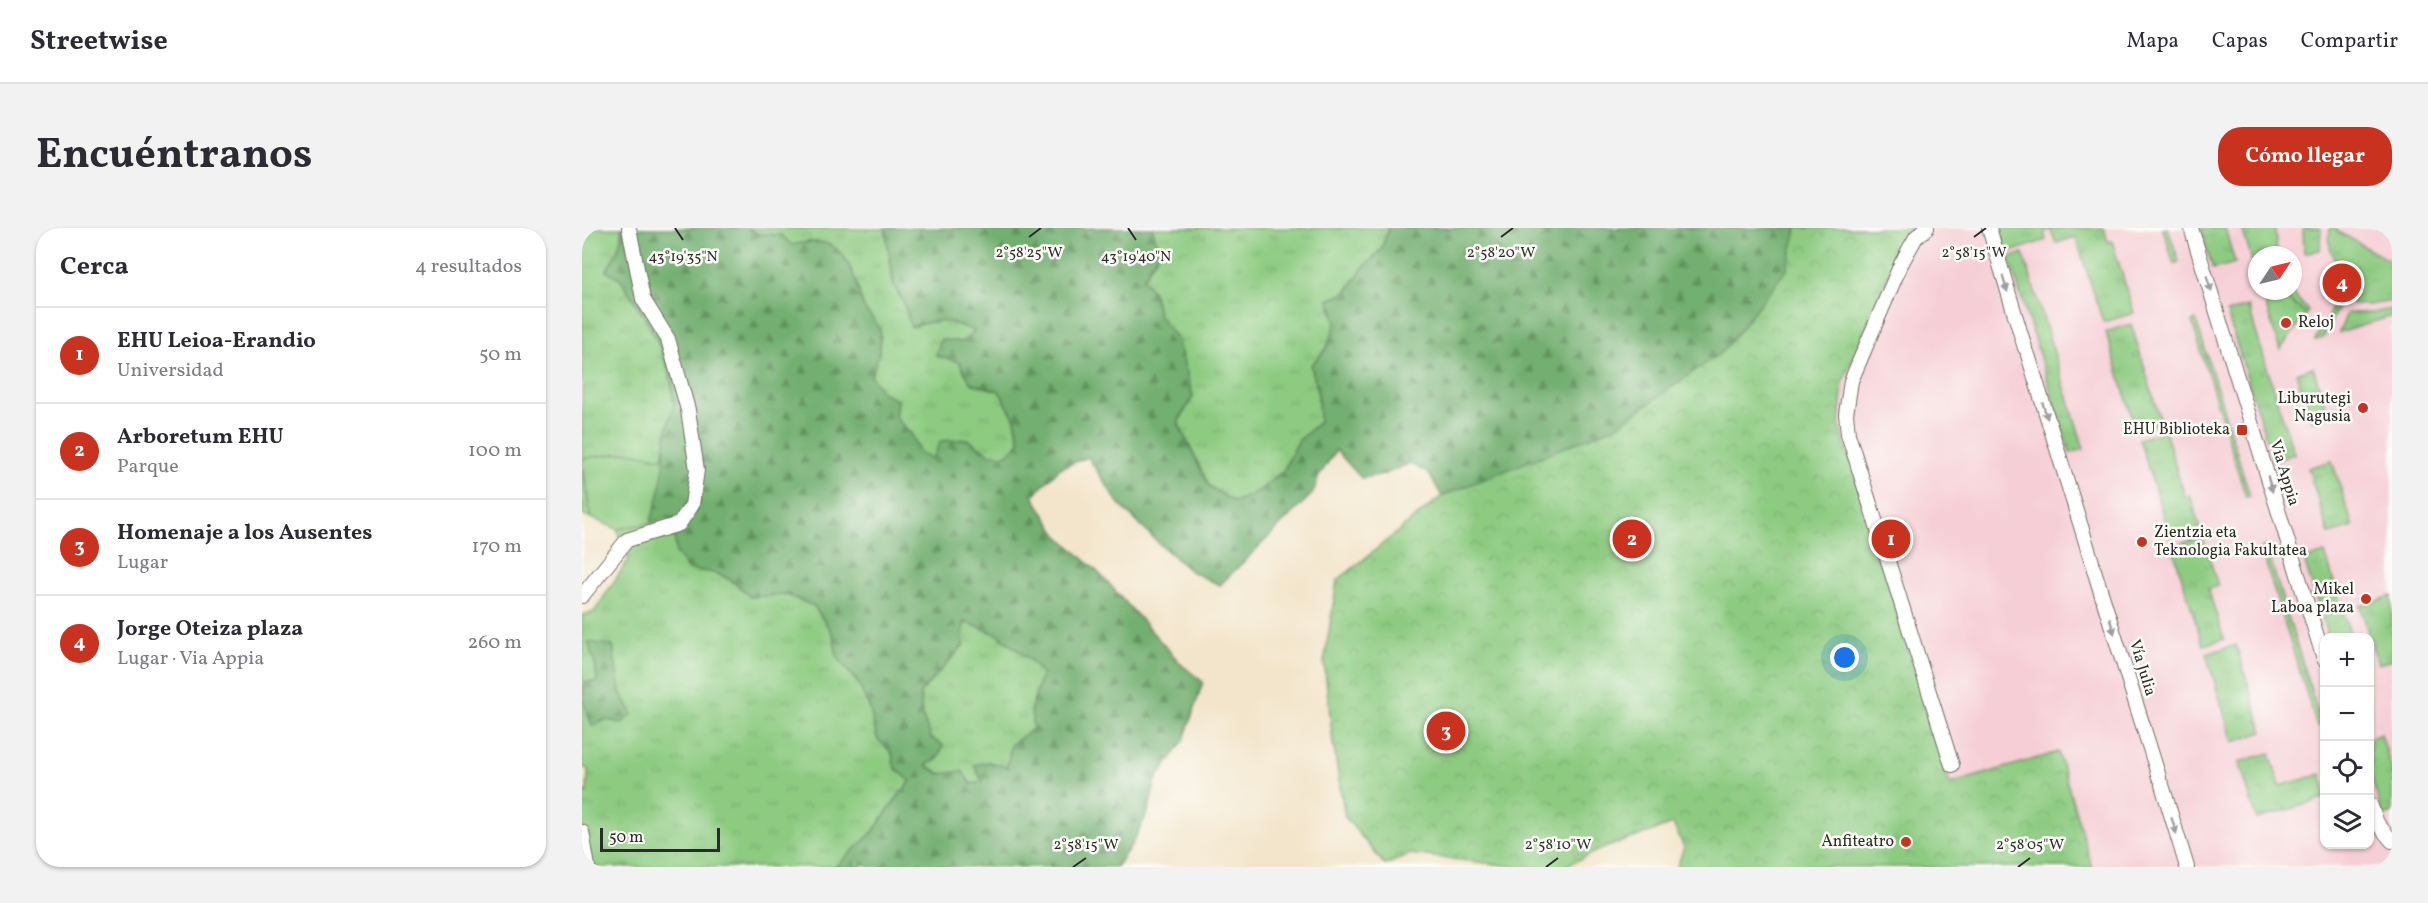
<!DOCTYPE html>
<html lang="es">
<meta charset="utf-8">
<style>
body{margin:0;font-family:Vollkorn,serif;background:#f2f2f3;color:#2b2b33}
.controls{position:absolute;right:18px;bottom:18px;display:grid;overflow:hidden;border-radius:12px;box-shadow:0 2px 4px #0004}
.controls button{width:54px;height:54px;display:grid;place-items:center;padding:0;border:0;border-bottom:2px solid #e1e1e2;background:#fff;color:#2b2b33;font:30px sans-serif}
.compass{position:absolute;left:1666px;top:18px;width:54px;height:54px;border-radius:50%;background:#fff;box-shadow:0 2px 4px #0004;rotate:55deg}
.scale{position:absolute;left:18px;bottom:15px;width:120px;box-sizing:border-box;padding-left:6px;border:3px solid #2b2b2b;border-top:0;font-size:16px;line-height:21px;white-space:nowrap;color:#2b2b2b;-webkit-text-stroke:4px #fdfcf7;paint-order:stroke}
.you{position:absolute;left:1263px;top:430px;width:21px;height:21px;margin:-15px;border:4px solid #fff;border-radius:50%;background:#1a73e8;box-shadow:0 0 0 9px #1a73e833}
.badge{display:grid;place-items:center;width:39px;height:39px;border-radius:50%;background:#c8321e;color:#fff;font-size:20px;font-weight:700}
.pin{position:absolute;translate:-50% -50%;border:3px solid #fff;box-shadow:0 2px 6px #0006}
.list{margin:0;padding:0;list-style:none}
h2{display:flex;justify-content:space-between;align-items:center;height:78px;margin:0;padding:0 24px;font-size:26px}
h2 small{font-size:20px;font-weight:400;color:#7c7c81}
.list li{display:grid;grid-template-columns:39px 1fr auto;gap:18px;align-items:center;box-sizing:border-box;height:96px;padding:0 24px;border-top:2px solid #e1e1e2}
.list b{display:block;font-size:22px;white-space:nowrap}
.list p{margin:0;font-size:20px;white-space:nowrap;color:#7c7c81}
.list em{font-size:20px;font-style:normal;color:#7c7c81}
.icon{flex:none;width:33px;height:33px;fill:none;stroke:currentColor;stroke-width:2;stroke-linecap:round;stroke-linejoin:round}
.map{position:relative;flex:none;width:1810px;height:639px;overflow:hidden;border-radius:24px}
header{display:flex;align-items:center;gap:36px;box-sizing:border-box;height:84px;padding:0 30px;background:#fff;border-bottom:2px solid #e1e1e2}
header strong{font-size:28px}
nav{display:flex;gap:33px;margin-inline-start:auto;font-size:21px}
.intro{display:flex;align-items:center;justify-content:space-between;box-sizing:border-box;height:144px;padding:0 36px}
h1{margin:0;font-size:42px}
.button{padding:15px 27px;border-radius:24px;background:#c8321e;color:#fff;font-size:21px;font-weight:700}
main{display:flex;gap:36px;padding:0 36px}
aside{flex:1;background:#fff;border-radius:24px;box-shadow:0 2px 4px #0004}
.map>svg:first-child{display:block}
.built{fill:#f6cfd6;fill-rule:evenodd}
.grass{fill:url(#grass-tufts);stroke:#5c7b56;stroke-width:1.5;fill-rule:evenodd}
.forest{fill:url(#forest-firs);stroke:#4e6d4d;stroke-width:1.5;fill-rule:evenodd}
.park{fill:url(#park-crowns);stroke:#5c7b56;stroke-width:1.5}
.garden{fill:#8dcb81;stroke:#5c7b56;stroke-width:1.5}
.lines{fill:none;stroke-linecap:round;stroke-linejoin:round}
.street-casing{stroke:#716c63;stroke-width:16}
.street{stroke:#fff;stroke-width:14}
.oneway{fill:#a0a0a0}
.ticks{fill:none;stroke:#2b2b2b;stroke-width:2}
.poi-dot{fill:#c8321e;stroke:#fdfcf7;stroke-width:2}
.labels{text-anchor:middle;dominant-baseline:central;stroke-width:5;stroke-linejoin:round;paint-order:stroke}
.poi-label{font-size:16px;fill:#2b2b2b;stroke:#fdfcf7;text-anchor:end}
.street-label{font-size:16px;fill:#2b2b2b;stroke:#fdfcf7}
.ticks-label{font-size:15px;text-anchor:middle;fill:#2b2b2b;stroke:#fdfcf7;stroke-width:5;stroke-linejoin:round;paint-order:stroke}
</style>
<header>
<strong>Streetwise</strong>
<nav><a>Mapa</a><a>Capas</a><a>Compartir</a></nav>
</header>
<div class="intro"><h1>Encuéntranos</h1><a class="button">Cómo llegar</a></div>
<main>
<aside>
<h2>Cerca<small>4 resultados</small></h2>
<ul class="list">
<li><span class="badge">1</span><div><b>EHU Leioa-Erandio</b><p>Universidad</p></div><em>50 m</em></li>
<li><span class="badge">2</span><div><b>Arboretum EHU</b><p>Parque</p></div><em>100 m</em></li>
<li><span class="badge">3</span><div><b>Homenaje a los Ausentes</b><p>Lugar</p></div><em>170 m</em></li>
<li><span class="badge">4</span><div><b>Jorge Oteiza plaza</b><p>Lugar · Via Appia</p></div><em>260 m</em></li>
</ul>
</aside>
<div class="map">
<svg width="1810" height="639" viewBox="0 0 1810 639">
<defs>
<pattern id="grass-tufts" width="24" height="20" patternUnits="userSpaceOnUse" patternTransform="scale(1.5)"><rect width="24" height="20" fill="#8dcb81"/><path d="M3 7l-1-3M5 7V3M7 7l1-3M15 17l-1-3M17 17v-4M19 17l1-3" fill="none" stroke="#7aae70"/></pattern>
<pattern id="forest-firs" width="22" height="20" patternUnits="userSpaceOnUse" patternTransform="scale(1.5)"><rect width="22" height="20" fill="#72af6f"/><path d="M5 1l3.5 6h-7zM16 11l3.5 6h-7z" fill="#5e8f5b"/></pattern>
<pattern id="park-crowns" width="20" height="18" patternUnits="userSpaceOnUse" patternTransform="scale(1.5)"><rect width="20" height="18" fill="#8dcb81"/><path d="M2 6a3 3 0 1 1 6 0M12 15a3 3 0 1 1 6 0" fill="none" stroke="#7aae70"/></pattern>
</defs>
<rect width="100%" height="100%" fill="#fdfcf7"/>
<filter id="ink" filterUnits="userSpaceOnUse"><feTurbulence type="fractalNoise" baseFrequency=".0167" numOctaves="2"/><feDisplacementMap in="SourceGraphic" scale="12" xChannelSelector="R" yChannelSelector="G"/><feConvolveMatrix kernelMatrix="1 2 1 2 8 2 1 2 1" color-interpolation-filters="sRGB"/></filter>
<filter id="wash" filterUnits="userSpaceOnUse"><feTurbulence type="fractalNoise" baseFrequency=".008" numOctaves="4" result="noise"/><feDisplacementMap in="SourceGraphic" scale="24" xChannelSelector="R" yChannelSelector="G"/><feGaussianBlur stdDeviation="1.35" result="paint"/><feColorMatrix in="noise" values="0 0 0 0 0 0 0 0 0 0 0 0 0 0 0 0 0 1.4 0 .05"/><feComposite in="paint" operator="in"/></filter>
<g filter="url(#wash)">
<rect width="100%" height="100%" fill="#f3e5cb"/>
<!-- built -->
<path class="built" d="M1215,0h595v639h-715l7,-20 -11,-23 -69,24 -41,19h-43l-110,-13 -25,11 -40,-48 -12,-74 -9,-81 13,-81 105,-85 173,-69 172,-158zM1675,27h36v36h-36zM1742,410h46v206h-46z"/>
<!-- grass -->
<path class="grass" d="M0,0h39c2,16 -7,30 -15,43l14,7 20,31 19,35 11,29 4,32 -7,24 -2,30 -36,-7 -47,7z
M165,0l139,1 8,57 10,17 7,23c29,-7 36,-7 64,5l-13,11 -3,19 12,22 28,8 16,28 5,24 -13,12 -17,-1 -23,-15 -35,20 -13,-7 -7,-17 -17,-18 2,-17 -15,-8 -11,-16 8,-23 1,-25 -16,-20 -10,-32 -44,-35 -18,5 -11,-11 -23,-1z
M570,0h237l-8,22 -18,18 -18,25 -16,7 7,23 -9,25 -16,17 7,29 1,28 -20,18 -16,31 -27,22 -22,9 -25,-16 -31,-64 15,-25 -16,-58 -18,-23 -6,-24 -11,-13 18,-28z
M1417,0h105l4,14 4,-1 22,72 -31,9 -27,-85 -20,6 -5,-13 -7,2 2,8 -39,13z
M1586,0l11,34 -5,2 -11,-35z
M1619,0h24l10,35 -22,6z
M1660,0h33l2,27h-20v8l-4,1z
M1721,0h18l-1,22 -16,3z
M1748,0h6l1,3 51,29 4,-1v42l-24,4 -16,-1 4,-16 -4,-2 -1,-13c-19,-13 -24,-22 -21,-45z
M1441,25l61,196 -14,4 -61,-195z
M1691,63h4l29,23 -26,36 -17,-54z
M1666,78l46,148 -21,7 -46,-148z
M1751,78l5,1 -15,31 -8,2z
M1810,81v7l-53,17 8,-20h25z
M1614,92l54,176 -4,1 -54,-175z
M1549,96l30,98 -25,8 -30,-98z
M1731,139l16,49 -17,5 -16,-48z
M1583,203l20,66 5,-2 10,33 -30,9 -31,-98z
M1750,233l21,66 -24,7 -21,-66z
M0,238l9,52 -9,-4z
M87,289l6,20 1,16 12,17c30,1 42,6 62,27l35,-3 29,12 19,28 4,23 21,26 12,26 7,29 15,15 3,15 16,13 -15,18 -24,34 -37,34h-253v-75h5l1,-23 -6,-2v-152l12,-3 35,-53 -12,-30zM7,414l28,33 5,47 -16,-3 -21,-38 12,2 -1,-16z
M1621,309l15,49 -10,3 16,50 -21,6 -31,-99z
M1684,318l56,180 -5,1 -56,-179z
M1743,325l26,84h-23l-24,-77z
M1810,368v64l-14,4 -18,-58z
M381,393l34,13 31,24 14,15 -11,36 2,20 -22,16 -4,22 -19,-5 -14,3 9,18c-20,3 -40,-7 -57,-18l17,-20 -12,-6 -9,-24 -2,-22 43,-47z
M1654,417l27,87 -30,10 -27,-88z
M1799,506l11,36v43l-9,3 -13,-43v-35z
M1688,525l10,33 41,-12 3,10v15l-67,20 -18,-57z"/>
<!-- forest -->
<path class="forest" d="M39,0h126l11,6 23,1 11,10c34,-8 49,-1 62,31 4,10 5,22 10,32 4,7 14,14 16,22 2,16 -4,32 -9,46l11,16 15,8 -2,17 17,18 7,17 13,7 9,-18 26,-2 23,15 16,1 14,-13 -5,-23 -16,-28 -28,-8 -12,-21 -23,-6 5,-17 21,3 12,-11c-26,-11 -35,-13 -63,-4l-7,-24 -10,-17 -9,-58h267l8,23 -17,28 10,13 6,24 18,23 16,58 -15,26 31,63 25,16 22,-9 27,-22 16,-31 20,-18 -1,-28 -7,-29 16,-17 9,-25 -7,-23 17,-7 17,-25 18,-18 8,-22h408l-10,41 -64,82 -108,76 -173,69 -13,-22 -19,-11 -25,11 -24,4 -25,-28 -17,26 -6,17 -93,92 -30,-14 -37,-33 -34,-34 -31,-47 -28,11 -27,28 24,38 44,41 81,90 21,17 -19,58 -28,40 -8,32 -16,32 -16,23h-219l-9,-3 -4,3h-16l-5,-5 -1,5h-27l37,-34 24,-34 15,-18 -16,-13 -3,-15 -15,-15 -7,-29 -12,-26 -21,-26 -4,-23 -19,-28 -29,-12 -35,3c-20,-21 -32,-26 -62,-27l-12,-17 -1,-16 -6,-20 -19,6 9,-28 8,-66 7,-24 -4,-32 -11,-29 -19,-35 -20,-31 -14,-7c8,-13 17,-27 15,-43zM382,394l33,12 31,24 14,15 -11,36 2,20 -22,16 -4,22 -19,-5 -14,3 9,17 -12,2 -9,-13 -22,3 -14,-9 12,-6 5,-14 -12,-7 -9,-23 -2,-22 43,-47z
M6,414l25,4 7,46 13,22 -11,9 -16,-3 -14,6 -9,-26 2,-19 12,1 -1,-15z"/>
<!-- park -->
<path class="park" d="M1215,0h120l-15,15 -59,138 -4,44 111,359 108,-32 34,115h-415l7,-20 -11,-23 -69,24 -41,19h-43l-110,-13 -25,11 -40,-48 -12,-74 -9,-81 13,-81 105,-85 173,-69 108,-76 64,-82z"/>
<!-- garden -->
<path class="garden" d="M1695,63h14l17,20 -2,3z
M47,224l36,7 -6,36 -9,28 -33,6 -26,-11 -9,-59z"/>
</g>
<g filter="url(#ink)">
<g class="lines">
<!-- street casing -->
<g class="street-casing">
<path id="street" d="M1345,0l-11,9 -15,27 -50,117 -5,33 2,20 104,331
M1407,0l36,120
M1609,0l133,431
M1446,127l64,207
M1512,342l65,207
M0,368l45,-56 52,-16 13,-19 5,-35 -9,-60 -20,-71 -25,-40 -14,-71
M1580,557l25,82
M1788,576l7,19 15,18
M0,604l6,35"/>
</g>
<!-- street -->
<use href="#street" class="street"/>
</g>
<!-- one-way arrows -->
<defs><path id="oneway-solid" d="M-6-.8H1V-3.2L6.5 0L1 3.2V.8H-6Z" transform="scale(1.5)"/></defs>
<g class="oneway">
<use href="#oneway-solid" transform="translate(1423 56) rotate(73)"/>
<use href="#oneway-solid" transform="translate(1627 56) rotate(73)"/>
<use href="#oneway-solid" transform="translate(1463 183) rotate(73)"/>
<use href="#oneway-solid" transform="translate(1688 256) rotate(73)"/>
<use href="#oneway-solid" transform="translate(1530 398) rotate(73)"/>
<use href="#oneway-solid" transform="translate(1592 598) rotate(73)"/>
</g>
</g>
<!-- ticks -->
<path class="ticks" d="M93,0l8,12M546,0l8,12M447,9l12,-9M919,9l12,-9M1392,9l12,-9M491,639l13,-9M964,639l12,-9M1436,639l12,-9"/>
<!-- markers -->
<g class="poi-dot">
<circle cx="1704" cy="95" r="6"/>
<circle cx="1781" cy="180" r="6"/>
<rect x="1654" y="196" width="12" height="12" rx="3"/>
<circle cx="1560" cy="314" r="6"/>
<circle cx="1784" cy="371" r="6"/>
<circle cx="1324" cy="614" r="6"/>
</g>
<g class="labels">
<!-- poi labels -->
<g class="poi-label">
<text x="1716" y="95" text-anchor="start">Reloj</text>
<text x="1769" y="171">Liburutegi<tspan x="1769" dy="18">Nagusia</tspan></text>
<text x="1648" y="202">EHU Biblioteka</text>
<text x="1572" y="305" text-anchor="start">Zientzia eta<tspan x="1572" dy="18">Teknologia Fakultatea</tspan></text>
<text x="1772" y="362">Mikel<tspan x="1772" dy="18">Laboa plaza</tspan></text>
<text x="1312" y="614">Anfiteatro</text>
</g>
<!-- street labels -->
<g class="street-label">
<text transform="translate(1702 245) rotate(73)">Via Appia</text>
<text transform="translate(1560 440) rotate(73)">Vía Julia</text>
</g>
</g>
<g class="ticks-label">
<text x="447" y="29">2°58'25"W</text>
<text x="919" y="29">2°58'20"W</text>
<text x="1392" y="29">2°58'15"W</text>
<text x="101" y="33">43°19'35"N</text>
<text x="554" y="33">43°19'40"N</text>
<text x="504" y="621">2°58'15"W</text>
<text x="976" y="621">2°58'10"W</text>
<text x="1448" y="621">2°58'05"W</text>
</g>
</svg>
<div class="controls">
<button>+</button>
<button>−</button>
<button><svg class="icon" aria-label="locate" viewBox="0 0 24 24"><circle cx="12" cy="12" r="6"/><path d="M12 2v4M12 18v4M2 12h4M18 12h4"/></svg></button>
<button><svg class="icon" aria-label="layers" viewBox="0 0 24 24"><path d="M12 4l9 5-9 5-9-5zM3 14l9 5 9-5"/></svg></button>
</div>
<svg class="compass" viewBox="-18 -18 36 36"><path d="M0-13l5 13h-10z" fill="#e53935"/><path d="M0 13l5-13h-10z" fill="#7c7c81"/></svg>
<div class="scale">50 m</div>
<div class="you"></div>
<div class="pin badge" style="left:1309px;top:311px">1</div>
<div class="pin badge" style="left:1050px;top:311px">2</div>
<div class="pin badge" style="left:864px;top:503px">3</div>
<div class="pin badge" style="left:1760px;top:55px">4</div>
</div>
</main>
